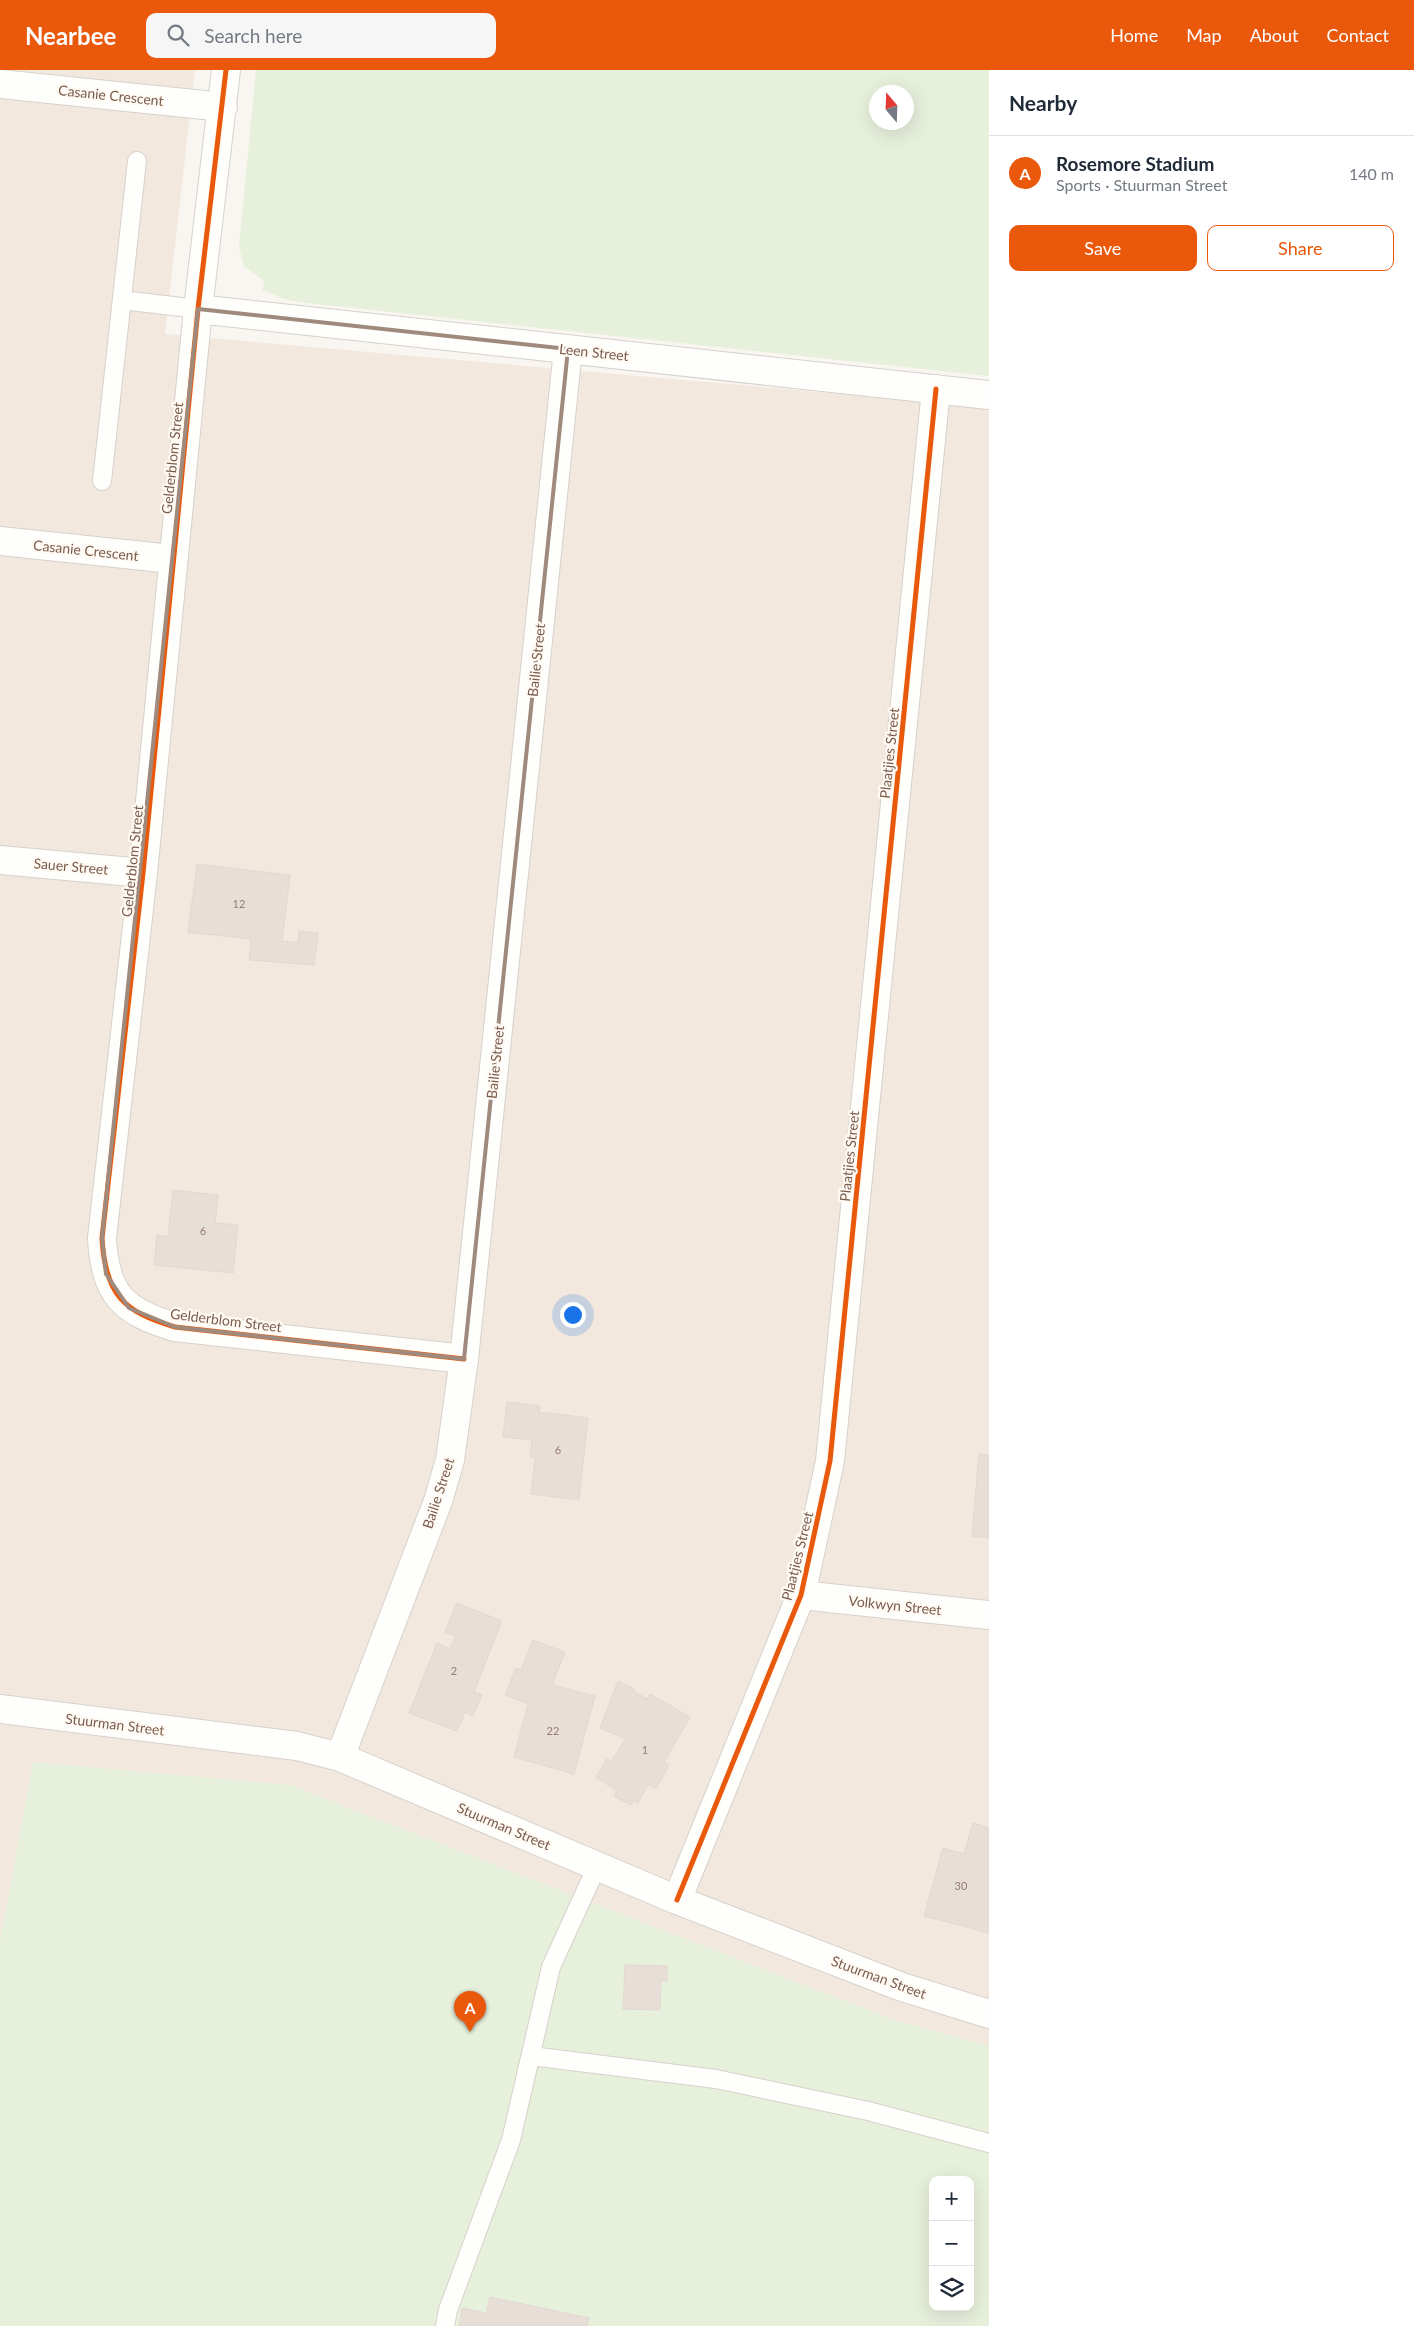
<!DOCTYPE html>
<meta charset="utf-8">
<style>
body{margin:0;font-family:Lato,sans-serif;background:#f6f6f7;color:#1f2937}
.controls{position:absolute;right:15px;bottom:15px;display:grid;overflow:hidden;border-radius:10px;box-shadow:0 5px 20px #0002}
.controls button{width:45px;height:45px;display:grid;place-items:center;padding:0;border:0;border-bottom:1px solid #e0e1e3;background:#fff;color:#1f2937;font:25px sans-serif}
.compass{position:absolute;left:869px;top:15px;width:45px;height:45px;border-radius:50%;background:#fff;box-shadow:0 5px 20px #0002;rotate:341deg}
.you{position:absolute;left:572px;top:1244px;width:18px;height:18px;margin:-12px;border:4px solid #fff;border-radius:50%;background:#1a73e8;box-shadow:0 0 0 8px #1a73e833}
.badge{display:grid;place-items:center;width:32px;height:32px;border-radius:50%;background:#ea580c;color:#fff;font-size:16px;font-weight:700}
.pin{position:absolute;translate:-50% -41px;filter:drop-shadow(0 1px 2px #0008)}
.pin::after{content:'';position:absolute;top:26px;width:18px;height:15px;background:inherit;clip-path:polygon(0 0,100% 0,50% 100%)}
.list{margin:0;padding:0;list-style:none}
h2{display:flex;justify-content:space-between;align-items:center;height:65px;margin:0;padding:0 20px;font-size:21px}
h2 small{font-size:16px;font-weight:400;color:#747a83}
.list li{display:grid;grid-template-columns:32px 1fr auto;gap:15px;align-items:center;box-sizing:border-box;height:75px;padding:0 20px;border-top:1px solid #e0e1e3}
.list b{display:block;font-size:19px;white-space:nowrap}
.list p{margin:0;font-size:16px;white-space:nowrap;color:#747a83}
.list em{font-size:16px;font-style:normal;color:#747a83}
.actions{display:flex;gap:10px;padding:15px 20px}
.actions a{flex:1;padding:11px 0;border:1px solid #ea580c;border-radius:10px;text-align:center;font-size:18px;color:#ea580c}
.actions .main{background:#ea580c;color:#fff}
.icon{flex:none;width:28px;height:28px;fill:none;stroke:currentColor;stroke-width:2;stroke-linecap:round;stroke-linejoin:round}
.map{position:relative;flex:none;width:989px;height:2256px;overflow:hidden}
header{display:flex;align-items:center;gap:30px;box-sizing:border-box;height:70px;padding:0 25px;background:#ea580c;color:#fff}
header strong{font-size:24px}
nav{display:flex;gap:28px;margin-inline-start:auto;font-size:18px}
.search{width:350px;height:45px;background:#f6f6f7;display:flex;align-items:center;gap:12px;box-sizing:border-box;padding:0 18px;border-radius:10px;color:#747a83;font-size:19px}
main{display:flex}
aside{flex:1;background:#fff}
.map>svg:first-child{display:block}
.residential{fill:#f2e8de;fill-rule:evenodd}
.green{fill:#e7f0db;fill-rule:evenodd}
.building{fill:#e6ded7;stroke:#e2d8d2}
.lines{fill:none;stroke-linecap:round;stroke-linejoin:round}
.service-casing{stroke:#d7d1cb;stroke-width:20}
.minor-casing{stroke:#d7d1cb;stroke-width:30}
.service{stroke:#fefefd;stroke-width:18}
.minor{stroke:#fefefd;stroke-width:28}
.cycleway-casing{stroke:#fffaf3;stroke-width:8}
.cycleway{stroke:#e8590c;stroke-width:5}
.marked{fill:none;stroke:#9f8a7d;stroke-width:4;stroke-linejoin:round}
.labels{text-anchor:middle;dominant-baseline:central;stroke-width:4.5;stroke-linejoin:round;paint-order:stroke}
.number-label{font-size:11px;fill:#977e72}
.street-label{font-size:14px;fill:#7a5c4d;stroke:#fffaf3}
</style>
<header>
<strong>Nearbee</strong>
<div class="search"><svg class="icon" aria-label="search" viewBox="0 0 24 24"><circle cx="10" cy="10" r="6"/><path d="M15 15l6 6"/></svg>Search here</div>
<nav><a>Home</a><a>Map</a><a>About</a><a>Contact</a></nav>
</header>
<main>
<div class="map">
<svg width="989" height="2256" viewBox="0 0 989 2256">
<rect width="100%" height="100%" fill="#f9f5f0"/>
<!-- residential -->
<path class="residential" d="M0,0h195l-30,264 824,73v1919h-989zM933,2110h37v127h-37z"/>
<!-- green -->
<path class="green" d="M256,0h733v306l-682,-73 -20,-3 -25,-10 3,-8 -21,-16 -5,-19zM876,22h30v30h-30z
M33,1692l257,23 602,234 97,27v280h-989v-384zM933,2110h37v127h-37z"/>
<!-- building -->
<path class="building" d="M197,794l93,11 -8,66 16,2 1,-12 19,2 -4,32 -65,-5 2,-21 -63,-7z
M173,1120l45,5 -3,28 23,2 -5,48 -79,-8 3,-30 11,2z
M507,1332l33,4 -1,6 49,6 -9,82 -48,-6 4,-36 -5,-1 2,-17 -29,-3z
M979,1384l10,1v83l-17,-2z
M457,1533l45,18 -28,71 8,3 -9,21 -8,-4 -8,19 -48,-18 28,-70 13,6 6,-13 -11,-4z
M533,1570l32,12 -13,33 43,11 -21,78 -60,-17 14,-53 -23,-9 11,-27 5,2z
M618,1611l17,8 -2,2 14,8 3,-5 40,23 -26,45 5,3 -13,24 -8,-5 -10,19 -4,-2 -3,4 -17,-9 3,-5 -21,-14 11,-18 5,2 13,-22 -25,-11z
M973,1753l16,5v105l-65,-17 19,-68 21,6z
M625,1895l42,1v15h-6l-1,29 -37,-1z
M490,2227l99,21 -2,8h-128l3,-18 24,5z"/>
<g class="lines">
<!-- service casing -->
<g class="service-casing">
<path id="service" d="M122,230l76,9
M102,411l35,-320
M531,1986l185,23 152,32 121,32
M445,2256l3,-16 63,-170 40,-173 46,-101"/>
</g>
<!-- minor casing -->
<g class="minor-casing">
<path id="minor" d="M226,0l-28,239 -55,564 -41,365c3,56 21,74 73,89l289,32
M0,14l223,23
M198,239l791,86
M0,471l172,18
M0,790l143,13
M801,1525l188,20
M0,1639l297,37 43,11 337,143 225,87 87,27
M340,1687l98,-256 12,-41 14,-101 104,-1010
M677,1830l124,-305 29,-134 106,-1072"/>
</g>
<!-- service -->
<use href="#service" class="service"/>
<!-- minor -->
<use href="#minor" class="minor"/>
<!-- cycleway casing -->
<g class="cycleway-casing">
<path id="cycleway" d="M226,0l-28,239 -55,564 -41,365c3,56 21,74 73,89l289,32
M677,1830l124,-305 29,-134 106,-1072"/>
</g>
<!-- cycleway -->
<use href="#cycleway" class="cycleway"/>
</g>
<!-- marked area -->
<path class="marked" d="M198,239l370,40 -104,1010 -289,-32 -46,-19 -23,-34 -4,-36z"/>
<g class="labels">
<!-- number labels -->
<g class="number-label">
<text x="239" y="833">12</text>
<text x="203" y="1160">6</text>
<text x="558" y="1379">6</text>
<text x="454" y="1600">2</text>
<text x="553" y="1660">22</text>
<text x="645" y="1679">1</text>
<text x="961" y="1815">30</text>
</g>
<!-- street labels -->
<g class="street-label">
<text transform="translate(111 25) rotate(6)">Casanie Crescent</text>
<text transform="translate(594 282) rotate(6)">Leen Street</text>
<text transform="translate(172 388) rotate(-84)">Gelderblom Street</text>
<text transform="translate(86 480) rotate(6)">Casanie Crescent</text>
<text transform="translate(536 590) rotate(-84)">Bailie Street</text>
<text transform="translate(889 683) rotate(-84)">Plaatjies Street</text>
<text transform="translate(132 791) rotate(-84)">Gelderblom Street</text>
<text transform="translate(71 796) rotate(5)">Sauer Street</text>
<text transform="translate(495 992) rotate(-84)">Bailie Street</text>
<text transform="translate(849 1086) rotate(-84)">Plaatjies Street</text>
<text transform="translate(226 1250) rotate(7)">Gelderblom Street</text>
<text transform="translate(438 1423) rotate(-72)">Bailie Street</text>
<text transform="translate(797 1486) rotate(-76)">Plaatjies Street</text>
<text transform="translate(895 1535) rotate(6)">Volkwyn Street</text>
<text transform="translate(115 1654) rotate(7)">Stuurman Street</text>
<text transform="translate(504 1756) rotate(23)">Stuurman Street</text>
<text transform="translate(879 1907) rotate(20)">Stuurman Street</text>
</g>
</g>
</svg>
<div class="controls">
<button>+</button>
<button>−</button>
<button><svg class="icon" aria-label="layers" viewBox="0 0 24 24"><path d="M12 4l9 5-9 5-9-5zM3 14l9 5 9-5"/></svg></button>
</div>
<svg class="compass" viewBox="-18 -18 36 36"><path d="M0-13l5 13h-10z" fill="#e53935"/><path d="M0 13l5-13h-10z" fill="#747a83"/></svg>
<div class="you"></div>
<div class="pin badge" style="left:470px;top:1962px">A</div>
</div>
<aside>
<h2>Nearby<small></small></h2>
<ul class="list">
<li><span class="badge">A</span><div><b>Rosemore Stadium</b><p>Sports · Stuurman Street</p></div><em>140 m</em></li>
</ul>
<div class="actions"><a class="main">Save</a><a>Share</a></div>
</aside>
</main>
